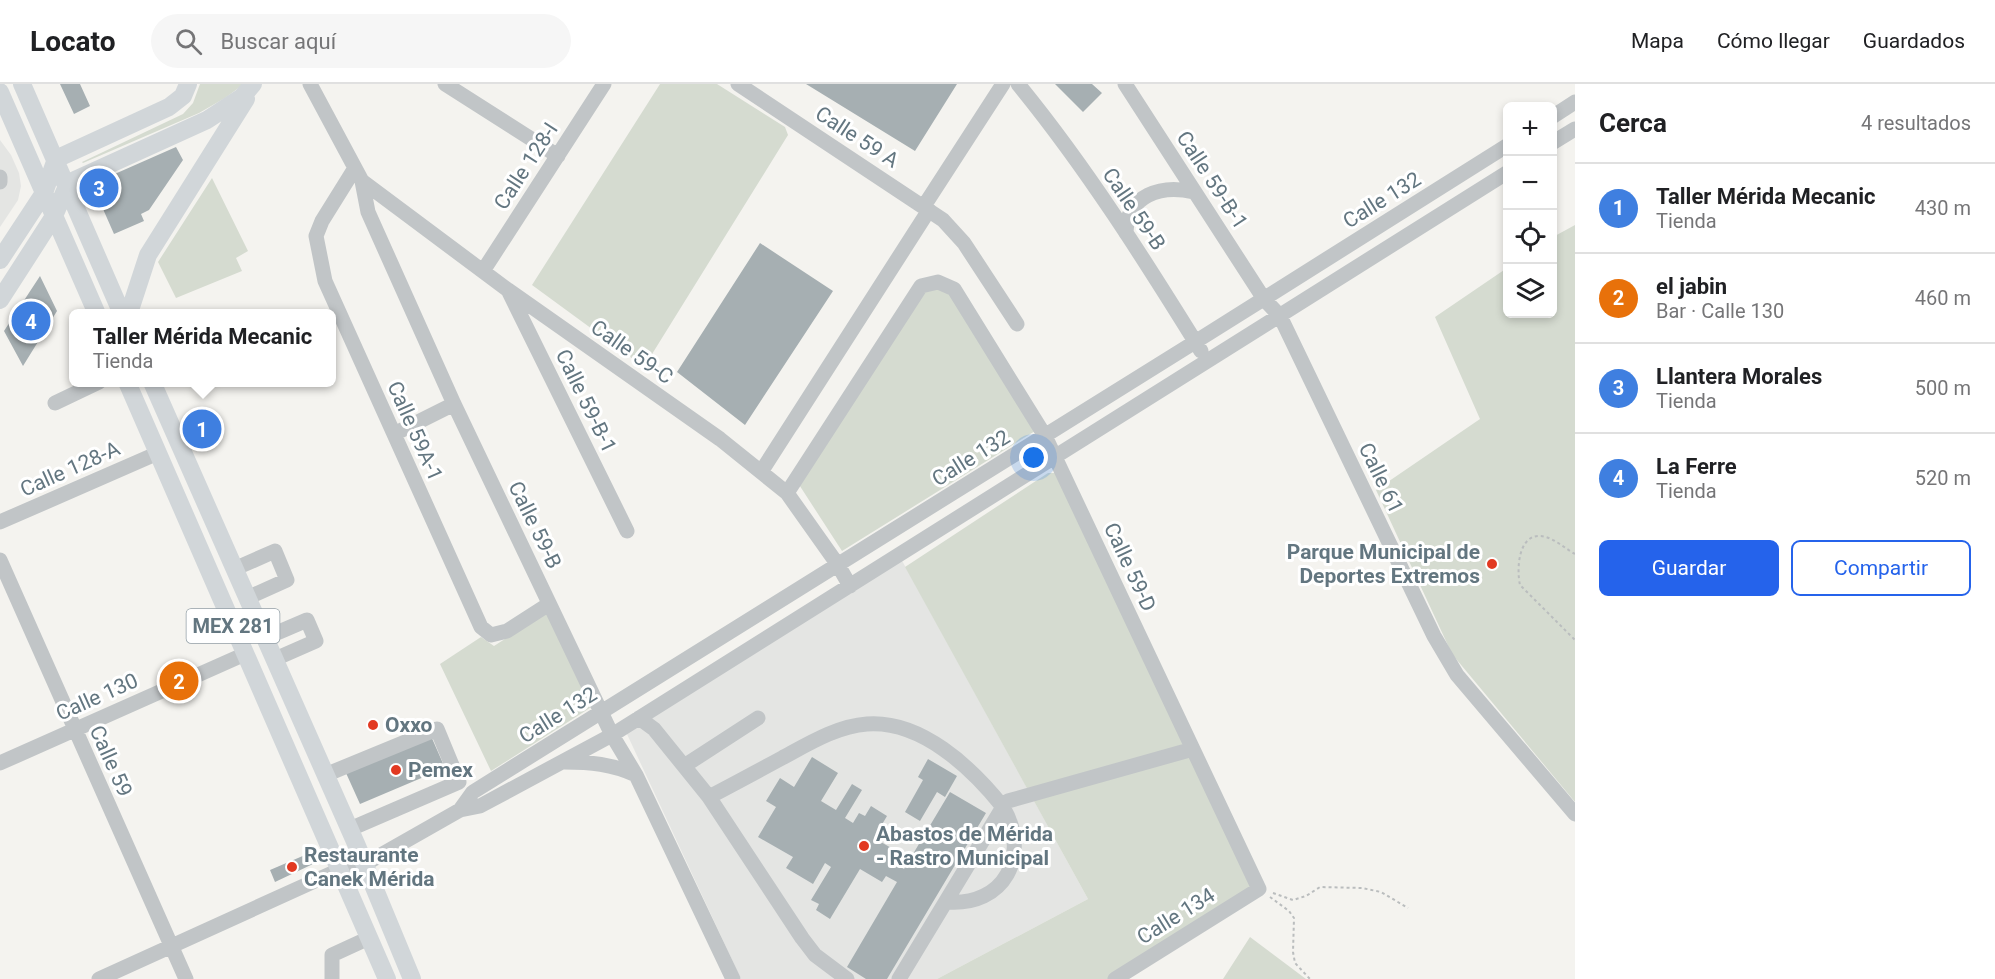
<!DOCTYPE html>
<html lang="es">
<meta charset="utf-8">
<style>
body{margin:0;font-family:Roboto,sans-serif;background:#f6f6f6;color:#202124}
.controls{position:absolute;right:18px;top:18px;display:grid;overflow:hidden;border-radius:9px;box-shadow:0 3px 9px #0003}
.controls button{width:54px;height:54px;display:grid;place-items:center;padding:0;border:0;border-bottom:2px solid #e0e0e0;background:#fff;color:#202124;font:30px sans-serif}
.you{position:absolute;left:1034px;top:374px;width:21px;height:21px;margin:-15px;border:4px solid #fff;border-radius:50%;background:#1a73e8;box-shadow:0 0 0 9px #1a73e833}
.badge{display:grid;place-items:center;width:39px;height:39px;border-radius:50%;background:#2563eb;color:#fff;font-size:20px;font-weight:700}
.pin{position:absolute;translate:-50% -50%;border:3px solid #fff;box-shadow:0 2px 6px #0006}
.popup{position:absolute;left:69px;top:225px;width:267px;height:78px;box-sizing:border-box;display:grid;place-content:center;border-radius:9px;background:#fff;filter:drop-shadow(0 2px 4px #0005);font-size:20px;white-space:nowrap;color:#757577}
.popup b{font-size:22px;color:#202124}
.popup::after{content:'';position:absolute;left:50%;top:100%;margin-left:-12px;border:12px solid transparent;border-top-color:#fff}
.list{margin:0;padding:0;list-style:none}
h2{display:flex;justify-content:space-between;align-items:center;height:78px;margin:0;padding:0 24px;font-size:26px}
h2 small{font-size:20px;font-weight:400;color:#757577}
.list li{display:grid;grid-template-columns:39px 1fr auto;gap:18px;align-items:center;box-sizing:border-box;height:90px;padding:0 24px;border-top:2px solid #e0e0e0}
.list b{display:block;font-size:22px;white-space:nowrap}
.list p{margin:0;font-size:20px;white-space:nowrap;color:#757577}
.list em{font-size:20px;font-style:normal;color:#757577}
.actions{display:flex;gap:12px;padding:18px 24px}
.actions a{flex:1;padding:14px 0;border:2px solid #2563eb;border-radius:9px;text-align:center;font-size:21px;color:#2563eb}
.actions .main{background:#2563eb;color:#fff}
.icon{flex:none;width:33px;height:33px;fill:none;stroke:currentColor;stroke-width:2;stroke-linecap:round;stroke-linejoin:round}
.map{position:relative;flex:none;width:1575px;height:895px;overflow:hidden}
header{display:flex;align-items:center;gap:36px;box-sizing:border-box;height:84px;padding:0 30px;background:#fff;border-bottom:2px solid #e0e0e0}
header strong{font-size:28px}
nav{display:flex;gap:33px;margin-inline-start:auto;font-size:21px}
.search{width:420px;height:54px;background:#f6f6f6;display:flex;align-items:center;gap:15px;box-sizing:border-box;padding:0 21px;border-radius:33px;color:#757577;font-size:22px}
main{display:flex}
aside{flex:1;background:#fff}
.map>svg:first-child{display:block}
.built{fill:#e4e5e3}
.green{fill:#d5dbd0}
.building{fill:#a6afb2}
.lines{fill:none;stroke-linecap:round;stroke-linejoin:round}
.path{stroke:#babdbe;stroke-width:2;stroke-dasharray:3 3;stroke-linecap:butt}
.minor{stroke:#c1c5c7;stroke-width:15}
.major{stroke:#d1d6d9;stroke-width:18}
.poi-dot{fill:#e23921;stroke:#fff;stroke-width:2}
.labels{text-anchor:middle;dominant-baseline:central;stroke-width:6;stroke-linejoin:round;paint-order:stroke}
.shield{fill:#fff;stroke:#929fa6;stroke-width:1.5}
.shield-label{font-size:20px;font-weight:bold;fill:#637680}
.street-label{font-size:21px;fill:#637680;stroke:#fff}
.poi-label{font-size:21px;font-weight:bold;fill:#637680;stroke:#fff;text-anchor:start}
</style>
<header>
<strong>Locato</strong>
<div class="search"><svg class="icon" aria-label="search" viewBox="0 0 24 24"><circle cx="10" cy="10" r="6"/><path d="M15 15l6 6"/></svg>Buscar aquí</div>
<nav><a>Mapa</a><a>Cómo llegar</a><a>Guardados</a></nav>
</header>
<main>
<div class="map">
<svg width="1575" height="895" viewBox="0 0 1575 895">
<rect width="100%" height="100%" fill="#f4f3ef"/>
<!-- built -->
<path class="built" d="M0,56l11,15 8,18 2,13 -3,14 -18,27z
M900,473l188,342 -151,80h-196l-115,-247z"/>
<!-- green -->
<path class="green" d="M200,0h44l-19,14 -26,15 -116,50 -1,-1 101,-48 10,-11z
M660,0h57l68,43 3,8 -144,232 -112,-82z
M212,94l36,73 -12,7 6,13 -66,27 -18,-36z
M1575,141v577l-123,-148 -76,-164 104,-71 -45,-102 72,-49 1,46h44l1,-77z
M921,202l33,3 81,142 -193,120 -46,-71z
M1048,389h7l204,416 -144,90h-178l151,-80 -183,-332z
M549,527l44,95 -102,65 -51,-107 41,-27 13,9z
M1250,853l56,42h-83z"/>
<!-- building -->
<path class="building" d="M60,0h20l10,22 -16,8z
M806,0h151l-42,67z
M1055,0h37l10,9 -19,19z
M176,63l7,13 -34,50 -8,4 3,7 -30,13 -22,-50z
M760,159l73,48 -88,134 -68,-53z
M40,192l17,35 -34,55 -19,-35z
M431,652l14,32 -85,36 -14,-31z
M812,673l26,16 -17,28 15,9 16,-26 10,6 -17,28 8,5 6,-10 6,3 6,-10 16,10 -13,22 26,15 -6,10 10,6 46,-77 36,21 -99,166h-21l-19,-12 50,-85 -11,-6 -4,6 -22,-13 -30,50 -14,-9 3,-6 -8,-4 20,-33 -6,-4 -12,21 -27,-16 7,-11 -35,-20 18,-30 -10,-6 14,-23 14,9z
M928,675l29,17 -12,21 -8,-5 -17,29 -15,-9 18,-32 -5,-3z
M305,771l8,9 -38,18 -5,-12z"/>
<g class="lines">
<!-- path -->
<path class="path" d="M1575,470c-9,-5 -19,-14 -29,-17 -27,-8 -30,30 -26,48l55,55
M1273,809l20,7 13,-4 14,-9 42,1 19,4 27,16
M1270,813l19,14 5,7 -1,34 2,11 15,16"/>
<!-- minor -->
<path class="minor" d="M310,0l52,97 6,31 86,192 158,331 24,40 97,204
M445,0l113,72
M738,0l205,136 21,23 53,81
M1018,0c68,83 126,175 183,267
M1125,0l139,215 16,17 154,320 23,39 118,139
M1552,33l23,-15
M1552,59l23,-14
M355,84l-33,53 -6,15 9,45 156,346 10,8 16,-4 42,-27
M0,93v5
M362,97l146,109 212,149 67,54 51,72 12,21
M924,122l79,-122
M1126,149c1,-38 35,-49 68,-41
M483,187l121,-187
M509,208l118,239
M55,319l44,-21
M394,350l60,-30
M761,388l168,-262
M787,409l134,-207 17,-4 16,7 91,147 214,453 -144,90
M0,438l158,-69
M0,476l186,419
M234,485l41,-18 12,29 -40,18
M265,554l42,-18 9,21 -41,18
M639,634l15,11 55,68c25,-13 49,-26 73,-39 26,-14 55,-32 85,-34 54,-4 104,43 136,83l-104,172
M564,678c26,0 48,2 72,13
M0,679l245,-109
M684,682l74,-48
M325,691l112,-46 22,53 -109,47
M709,713l93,141 13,17 32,24
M460,726l13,-18 722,-450 313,-197
M946,818c59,5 85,-47 57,-95l5,-6 185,-52
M99,895l240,-109 26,-6 95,-54 20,-4 132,-71 896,-563
M332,895v-24l37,-17"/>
<!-- major -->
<path class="major" d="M22,0l100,230
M0,8l97,222
M0,176l44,-67 12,-34 113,-52 14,-11 5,-12
M0,216l54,-84 13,-30 8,-6 132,-60 35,-23 11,-13
M126,230l5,-7 17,-52 98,-156
M127,298l260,597
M152,298l205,464 55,133"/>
</g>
<!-- markers -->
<g class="poi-dot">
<circle cx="1492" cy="480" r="6"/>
<circle cx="373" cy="641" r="6"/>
<circle cx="396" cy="686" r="6"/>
<circle cx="864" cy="762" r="6"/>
<circle cx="292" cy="783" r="6"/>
</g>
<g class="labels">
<!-- shield labels -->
<rect class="shield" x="186.5" y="525" width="93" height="34" rx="4.5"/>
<g class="shield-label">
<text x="233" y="542">MEX 281</text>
</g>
<!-- street labels -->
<g class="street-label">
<text transform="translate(857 53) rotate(33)">Calle 59 A</text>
<text transform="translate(526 82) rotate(-57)">Calle 128-I</text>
<text transform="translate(1212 96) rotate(57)">Calle 59-B-1</text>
<text transform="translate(1382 116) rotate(-32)">Calle 132</text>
<text transform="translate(1134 125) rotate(56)">Calle 59-B</text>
<text transform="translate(632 268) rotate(35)">Calle 59-C</text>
<text transform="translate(586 317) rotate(64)">Calle 59-B-1</text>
<text transform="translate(415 347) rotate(66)">Calle 59A-1</text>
<text transform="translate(971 374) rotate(-32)">Calle 132</text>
<text transform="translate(70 385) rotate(-24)">Calle 128-A</text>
<text transform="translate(1381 394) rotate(64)">Calle 61</text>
<text transform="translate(535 441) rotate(64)">Calle 59-B</text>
<text transform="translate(1130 483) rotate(65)">Calle 59-D</text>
<text transform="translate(97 613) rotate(-24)">Calle 130</text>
<text transform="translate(558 631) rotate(-32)">Calle 132</text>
<text transform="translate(111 677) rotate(66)">Calle 59</text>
<text transform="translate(1176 832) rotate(-32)">Calle 134</text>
</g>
<!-- poi labels -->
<g class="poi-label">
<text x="1480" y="468" text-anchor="end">Parque Municipal de<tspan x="1480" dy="24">Deportes Extremos</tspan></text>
<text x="385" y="641">Oxxo</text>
<text x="408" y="686">Pemex</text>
<text x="876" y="750">Abastos de Mérida<tspan x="876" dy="24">- Rastro Municipal</tspan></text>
<text x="304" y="771">Restaurante<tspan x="304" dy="24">Canek Mérida</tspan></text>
</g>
</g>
</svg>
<div class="controls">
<button>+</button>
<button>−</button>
<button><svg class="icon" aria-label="locate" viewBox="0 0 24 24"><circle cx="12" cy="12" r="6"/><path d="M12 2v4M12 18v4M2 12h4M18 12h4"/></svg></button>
<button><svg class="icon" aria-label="layers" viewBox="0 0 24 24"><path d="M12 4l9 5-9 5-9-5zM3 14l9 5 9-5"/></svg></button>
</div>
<div class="you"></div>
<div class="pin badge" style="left:202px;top:345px;background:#3f7fe0">1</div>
<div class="popup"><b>Taller Mérida Mecanic</b>Tienda</div>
<div class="pin badge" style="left:179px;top:597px;background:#e8710a">2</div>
<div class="pin badge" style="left:99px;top:104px;background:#3f7fe0">3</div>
<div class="pin badge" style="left:31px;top:237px;background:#3f7fe0">4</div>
</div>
<aside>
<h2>Cerca<small>4 resultados</small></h2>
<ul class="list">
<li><span class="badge" style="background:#3f7fe0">1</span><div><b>Taller Mérida Mecanic</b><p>Tienda</p></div><em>430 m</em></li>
<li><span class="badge" style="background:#e8710a">2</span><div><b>el jabin</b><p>Bar · Calle 130</p></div><em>460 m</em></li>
<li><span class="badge" style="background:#3f7fe0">3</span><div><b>Llantera Morales</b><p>Tienda</p></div><em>500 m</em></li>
<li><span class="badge" style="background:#3f7fe0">4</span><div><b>La Ferre</b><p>Tienda</p></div><em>520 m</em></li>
</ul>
<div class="actions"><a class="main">Guardar</a><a>Compartir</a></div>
</aside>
</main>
